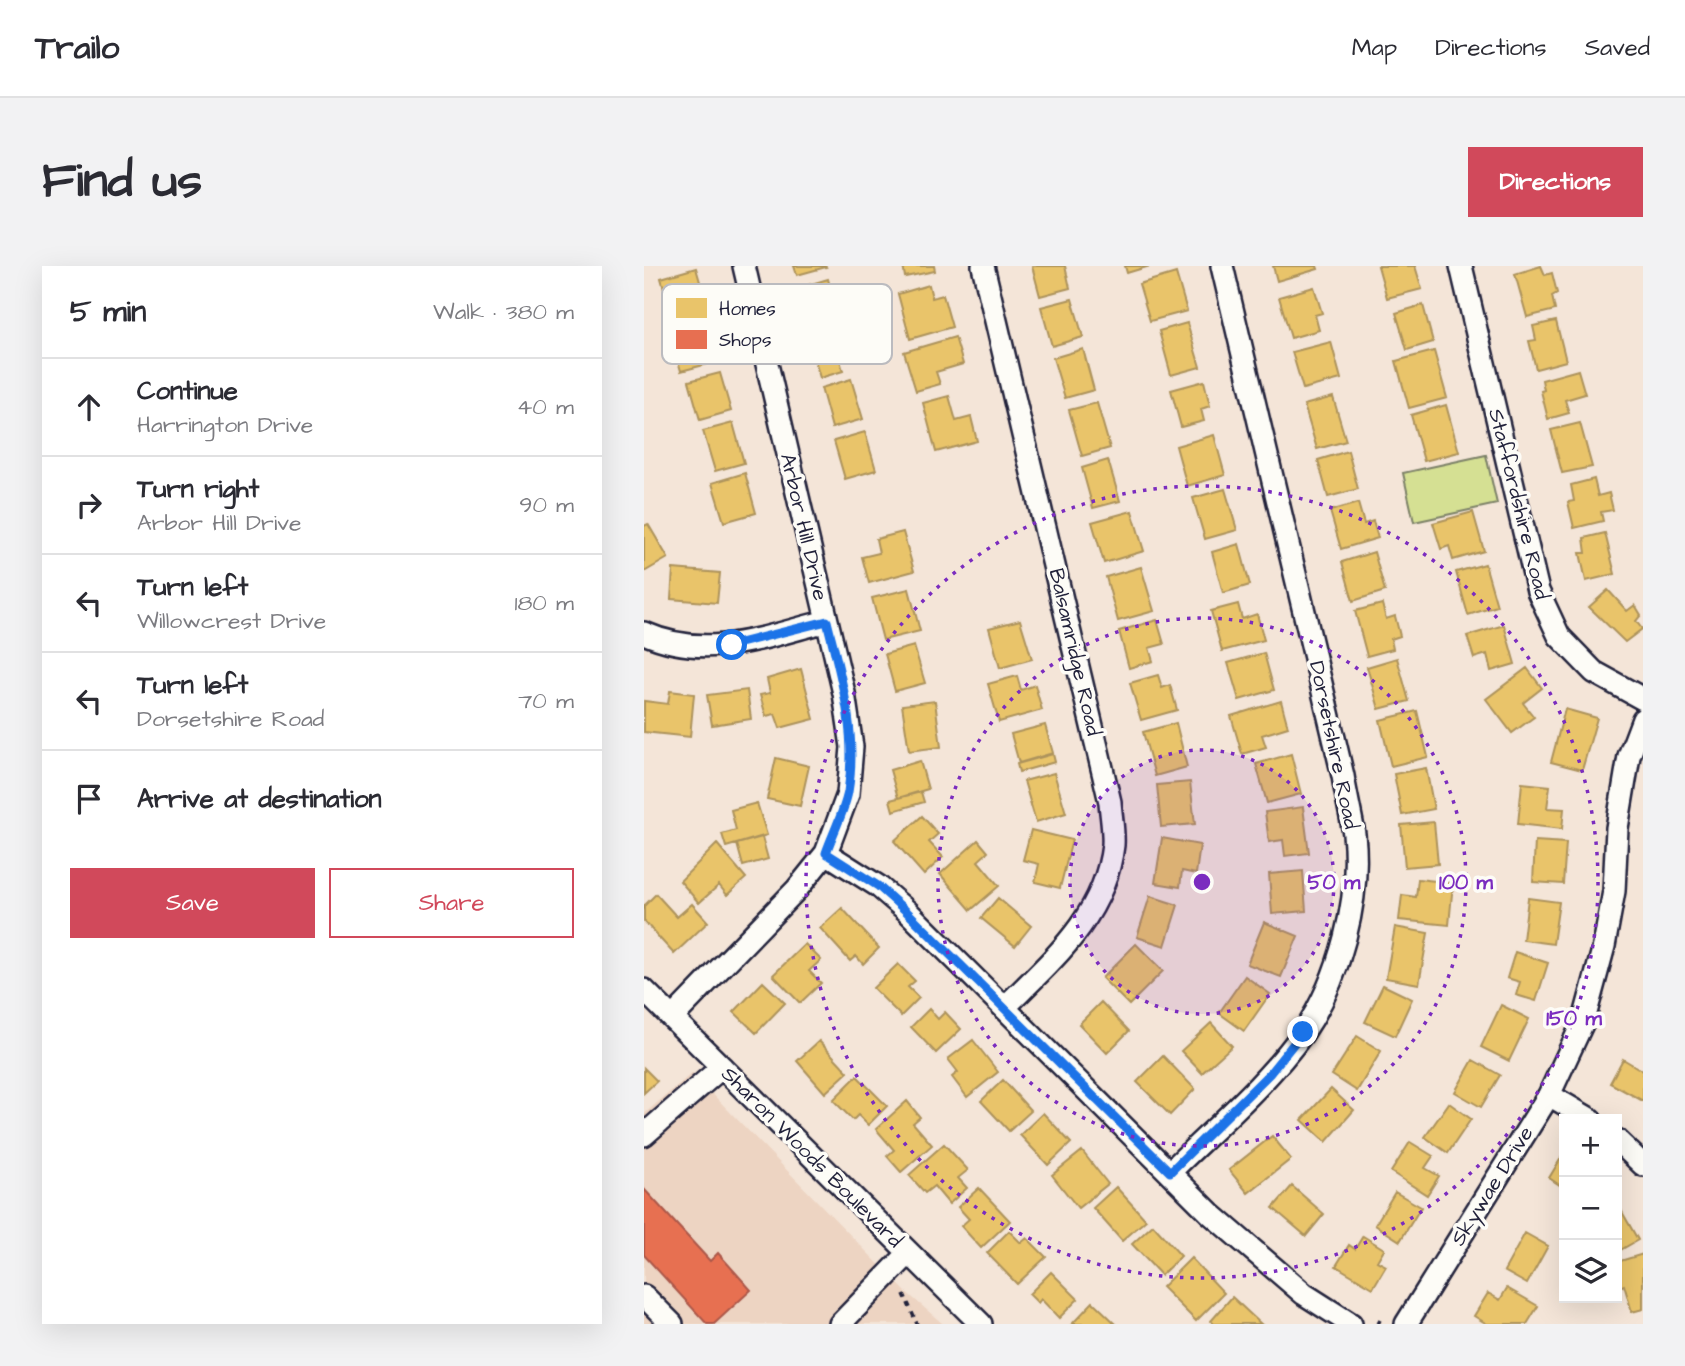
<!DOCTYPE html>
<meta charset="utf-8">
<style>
body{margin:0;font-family:"Architects Daughter",sans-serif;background:#f2f2f3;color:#2b2b33}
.controls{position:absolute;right:21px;bottom:21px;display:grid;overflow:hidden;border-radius:0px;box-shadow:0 7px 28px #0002}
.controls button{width:63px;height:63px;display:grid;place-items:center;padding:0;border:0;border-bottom:2px solid #e1e1e2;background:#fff;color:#2b2b33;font:35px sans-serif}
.stop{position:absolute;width:21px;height:21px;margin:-16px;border:5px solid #1a73e8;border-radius:50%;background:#fff}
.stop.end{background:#1a73e8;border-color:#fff;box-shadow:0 2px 7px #0008}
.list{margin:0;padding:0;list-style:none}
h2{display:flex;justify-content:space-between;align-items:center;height:91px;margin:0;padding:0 28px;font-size:30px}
h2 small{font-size:23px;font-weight:400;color:#7c7c81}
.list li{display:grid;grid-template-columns:46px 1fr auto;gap:21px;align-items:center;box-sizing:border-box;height:98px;padding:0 28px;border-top:2px solid #e1e1e2}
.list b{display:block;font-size:26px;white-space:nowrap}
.list p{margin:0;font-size:23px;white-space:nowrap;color:#7c7c81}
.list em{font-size:23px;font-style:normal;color:#7c7c81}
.actions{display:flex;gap:14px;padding:21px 28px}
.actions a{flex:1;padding:16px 0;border:2px solid #d1495b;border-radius:0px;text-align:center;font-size:24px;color:#d1495b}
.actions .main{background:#d1495b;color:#fff}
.icon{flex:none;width:38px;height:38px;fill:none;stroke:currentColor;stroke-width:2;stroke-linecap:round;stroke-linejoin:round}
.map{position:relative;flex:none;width:999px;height:1058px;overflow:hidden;border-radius:0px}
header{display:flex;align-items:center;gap:42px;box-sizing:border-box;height:98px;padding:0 35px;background:#fff;border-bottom:2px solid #e1e1e2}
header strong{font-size:33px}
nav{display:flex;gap:38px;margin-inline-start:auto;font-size:24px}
.intro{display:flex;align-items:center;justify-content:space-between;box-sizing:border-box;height:168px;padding:0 42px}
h1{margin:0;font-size:49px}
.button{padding:18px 32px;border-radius:0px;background:#d1495b;color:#fff;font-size:24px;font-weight:700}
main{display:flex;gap:42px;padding:0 42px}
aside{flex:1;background:#fff;border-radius:0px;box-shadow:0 7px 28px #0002}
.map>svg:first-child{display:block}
.built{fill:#edd4c2}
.green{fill:#d5e093;stroke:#7c8167;stroke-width:2}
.homes{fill:#e9c46a;stroke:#ad935c;stroke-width:2}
.shops{fill:#e76f51;stroke:#ac584a;stroke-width:2}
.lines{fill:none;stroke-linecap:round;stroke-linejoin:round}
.minor-casing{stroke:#22223b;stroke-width:26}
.path{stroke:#22223b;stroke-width:3.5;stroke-dasharray:5 5;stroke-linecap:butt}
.minor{stroke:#fdfcf7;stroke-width:21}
.route{stroke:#1a73e8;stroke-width:9}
.ring{fill:none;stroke:#7b2cbf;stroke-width:3.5;stroke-dasharray:3.5 7}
.labels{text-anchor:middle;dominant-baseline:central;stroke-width:7;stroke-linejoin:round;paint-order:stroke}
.street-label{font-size:21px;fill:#22223b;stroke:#fdfcf7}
.key{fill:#fdfcf7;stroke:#bbbbbf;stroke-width:2}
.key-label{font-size:19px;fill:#22223b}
.centre{fill:#7b2cbf;stroke:#fdfcf7;stroke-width:3.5}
.ring-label{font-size:21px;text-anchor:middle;font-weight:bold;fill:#7b2cbf;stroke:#fdfcf7;stroke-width:7;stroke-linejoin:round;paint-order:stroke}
</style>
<header>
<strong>Trailo</strong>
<nav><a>Map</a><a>Directions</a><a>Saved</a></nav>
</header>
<div class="intro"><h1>Find us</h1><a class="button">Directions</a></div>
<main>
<aside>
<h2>5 min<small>Walk · 380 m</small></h2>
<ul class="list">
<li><svg class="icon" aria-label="ahead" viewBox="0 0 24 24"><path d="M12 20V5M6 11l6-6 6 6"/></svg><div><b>Continue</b><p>Harrington Drive</p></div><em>40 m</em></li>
<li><svg class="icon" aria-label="right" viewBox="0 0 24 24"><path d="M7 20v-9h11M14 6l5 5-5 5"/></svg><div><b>Turn right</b><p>Arbor Hill Drive</p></div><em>90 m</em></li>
<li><svg class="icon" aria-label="left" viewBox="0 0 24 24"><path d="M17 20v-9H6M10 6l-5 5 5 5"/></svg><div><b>Turn left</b><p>Willowcrest Drive</p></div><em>180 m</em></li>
<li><svg class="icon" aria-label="left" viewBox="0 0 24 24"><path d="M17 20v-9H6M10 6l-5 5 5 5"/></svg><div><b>Turn left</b><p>Dorsetshire Road</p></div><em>70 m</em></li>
<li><svg class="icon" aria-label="arrive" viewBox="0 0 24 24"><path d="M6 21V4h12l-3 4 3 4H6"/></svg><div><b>Arrive at destination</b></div></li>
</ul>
<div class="actions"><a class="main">Save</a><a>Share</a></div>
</aside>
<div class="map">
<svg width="999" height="1058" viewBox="0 0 999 1058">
<rect width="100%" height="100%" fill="#f4e5d8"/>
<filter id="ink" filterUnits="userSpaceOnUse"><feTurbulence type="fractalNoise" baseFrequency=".0143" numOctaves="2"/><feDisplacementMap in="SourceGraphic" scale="14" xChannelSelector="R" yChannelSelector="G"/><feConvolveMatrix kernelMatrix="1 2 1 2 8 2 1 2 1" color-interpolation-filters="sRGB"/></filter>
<g filter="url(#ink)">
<!-- built -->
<path class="built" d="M48,807l213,218 38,33h-299v-210z"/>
<!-- green -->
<path class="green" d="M842,189l11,49 -83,18 -11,-49z"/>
<!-- homes -->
<path class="homes" d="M150,0h31l1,1 -29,8z
M259,0h31l1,5 -30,6z
M388,0h33l5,22 -30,8z
M481,0h25l-23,7z
M629,0h44l1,3 -41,12z
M734,0h37l7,23 -35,9z
M897,0l4,9 7,-2 5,20 -5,3 3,14 -28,7 -12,-43z
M52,2l11,38 -35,11 -11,-39z
M532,7l11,38 -37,10 -11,-37z
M184,13l10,36 -29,9 -11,-36z
M285,19l3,13 11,-3 9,32 -42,12 -12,-45z
M670,21l8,26 -7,2 4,15 -28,8 -12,-41z
M428,33l11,38 -31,9 -11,-39z
M779,39l10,37 -26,8 -11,-37z
M64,54l11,41 -38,10 -8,-27 12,-3 -4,-14z
M912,55l10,40 -30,8 -7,-28 7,-1 -3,-14z
M543,57l13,44 -29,8 -12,-44z
M188,64l11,41 -23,7 -12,-41z
M311,71l8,27 -27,8 4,12 -24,7 -12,-39z
M687,76l10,37 -38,10 -11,-37z
M439,83l11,41 -29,8 -12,-40z
M790,85l13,47 -38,10 -13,-47z
M934,104l7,24 -20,6 4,13 -21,6 -7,-28 3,-1 -2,-10z
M76,107l11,38 -31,9 -11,-39z
M207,113l12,40 -31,9 -11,-40z
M560,115l6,25 -9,3 3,12 -23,6 -10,-37z
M305,130l7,25 15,-4 6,24 -41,11 -13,-49z
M689,131l13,44 -29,8 -13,-44z
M453,137l13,45 -28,8 -13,-46z
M802,139l13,47 -35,9 -13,-46z
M89,157l11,40 -29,8 -12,-40z
M936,157l12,44 -30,6 -11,-43z
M221,166l11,38 -31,9 -11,-38z
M570,169l11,40 -38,11 -11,-40z
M704,185l10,38 -30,8 -10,-37z
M464,194l12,41 -27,7 -11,-40z
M101,207l11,40 -32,9 -12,-39z
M950,213l4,17 11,-3 4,17 -12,2 2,9 -29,7 -6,-26 6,-1 -3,-16z
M581,223l12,41 -32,9 -12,-41z
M714,237l6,21 9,-3 5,17 -37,11 -11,-38z
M488,245l12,40 -40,12 -12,-41z
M829,246l11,39 -31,9 -4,-14 -8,3 -8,-26z
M4,258l20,34 -24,14v-46z
M259,266l11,39 -45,12 -7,-26 17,-4 -3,-14z
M961,267l10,41 -29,7 -6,-28h6l-2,-15z
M595,278l11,41 -27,8 -11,-41z
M730,286l11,39 -32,10 -11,-39z
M841,298l12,42 -29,9 -12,-43z
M497,301l13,44 -36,10 -12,-44z
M29,303l47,4 -3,30 -46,-4z
M265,323l11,42 -37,9 -11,-42z
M964,324l19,21 8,-6 6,10 -5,6 6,8 -17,13 -36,-35z
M594,338l4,15 15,-5 7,26 -42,11 -11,-40z
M738,338l4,15 9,-3 5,20 -9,3 2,10 -26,7 -12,-45z
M376,354l12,39 -32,9 -11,-40z
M513,354l7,24 -15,4 4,13 -24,7 -10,-37z
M860,359l11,39 -24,7 -4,-17 -13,4 -7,-22z
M270,380l11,37 -30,8 -10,-37z
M620,387l10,37 -35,10 -11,-37z
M753,392l12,43 -30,8 -12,-42z
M883,402l15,20 -19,15 11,14 -22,16 -26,-34z
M157,403l13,50 -34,9 -5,-14 -9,2 -6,-21 10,-2 -3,-14z
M514,409l4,13 8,-3 7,25 -36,10 -11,-37z
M373,410l4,14 14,-5 7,25 -43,12 -11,-38z
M103,424l4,29 -39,6 -5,-30z
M26,425l24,3 -4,43 -46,-5v-31l24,3z
M291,435l6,46 -32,4 -7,-46z
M637,435l7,26 -26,8 4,12 -24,7 -11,-38z
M921,443l32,9 -15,52 -31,-8z
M773,445l11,46 -37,9 -11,-46z
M532,457l11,44 -32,9 -12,-44z
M401,459l8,28 -34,10 -8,-29z
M409,488l2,8 -36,10 -2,-8z
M647,488l10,40 -34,9 -11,-39z
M132,492l33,8 -9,40 -33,-7z
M276,495l8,28 -30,9 -8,-28z
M782,502l8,41 -32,6 -8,-41z
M410,507l12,40 -30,9 -12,-41z
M546,516l5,42 -34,3 -4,-42z
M878,517l28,3 -3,22 17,1 -2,20 -44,-5z
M277,526l3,10 -31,9 -3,-11z
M113,537l10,32 -41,12 -4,-13 14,-4 -5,-20z
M659,541l6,46 -24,3 -2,-16 -14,2 -4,-30z
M278,550l16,18 -9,8 14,15 -19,18 -30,-34z
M790,556l4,42 -33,3 -4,-42z
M387,564l41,10 -12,48 -25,-6 4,-18 -16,-4z
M118,571l6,22 -25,7 -6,-22z
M518,572l38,7 -4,29 -14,-3 -2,16 -25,-4z
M334,574l10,12 -10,9 21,25 -28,24 -31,-36z
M891,575l31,2 -3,41 -30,-2z
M73,578l29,34 -19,17 -8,-10 -20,18 -19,-22z
M659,605l3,40 -34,3 -3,-40z
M774,613l35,4 -4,42 -50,-5 3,-25 14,2z
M12,628l21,23 15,-13 16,18 -34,32 -30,-33v-15z
M506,630l28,9 -13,41 -28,-9z
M354,632l33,28 -16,20 -34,-28z
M884,632l31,4 -6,42 -30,-4z
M198,642l37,40 -16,16 -7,-8 -6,5 -30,-33z
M620,656l34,14 -17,41 -34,-13z
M751,661l33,6 -9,51 -33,-6z
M161,678l16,16 -12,11 12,12 -21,20 -27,-28z
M492,678l27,27 -34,34 -27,-27z
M871,686l33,11 -12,38 -20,-6 4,-13 -13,-4z
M254,698l17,17 -7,6 11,11 -18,18 -28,-28z
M601,710l25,18 -26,37 -25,-18z
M119,716l22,21 -29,30 -22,-21z
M739,719l29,14 -17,37 -30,-14z
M457,736l28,29 -22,22 -28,-29z
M857,739l28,14 -20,42 -28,-14z
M285,743l9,10 7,-7 16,17 -25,24 -25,-26z
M567,757l21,23 -30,27 -21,-22z
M713,770l24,15 -24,40 -25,-16z
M329,774l25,32 -31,25 -15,-20 6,-5 -10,-13z
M175,775l29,31 -23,21 -28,-32z
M519,790l32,33 -25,26 -33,-33z
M979,793l20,12v30l-33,-18z
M829,794l27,15 -19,32 -26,-15z
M0,802l13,13 -13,12z
M213,810l30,30 -19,19 -10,-10 -5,5 -20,-20z
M359,814l28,31 -22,20 -28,-30z
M687,823l23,21 -28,32 -24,-22z
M263,835l13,16 -7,6 19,22 -31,27 -14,-16 7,-6 -18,-21z
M805,837l22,16 -23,34 -23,-16z
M399,847l28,30 -23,22 -28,-30z
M628,870l19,23 -43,34 -19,-23z
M766,876l23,14 -8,12 14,8 -12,19 -36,-23z
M300,878l24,26 -10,8 9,10 -18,16 -15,-18 -9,7 -16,-18z
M438,885l26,33 -30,24 -26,-33z
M920,887v35l-15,-10z
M648,920l32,28 -18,22 -33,-28z
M472,921l30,33 -24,21 -29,-33z
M335,922l31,33 -29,27 -20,-22 8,-7 -11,-12z
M751,926l26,15 -21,34 -25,-16z
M973,937l21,37 -21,12z
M509,959l28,31 -20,19 -29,-31z
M365,965l12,12 6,-5 19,19 -29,27 -30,-31z
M881,967l23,13 -21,38 -23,-13z
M719,970l21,13 -7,12 9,5 -13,22 -37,-22 13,-21 6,4z
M999,988v55l-11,3 -8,-27 -7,3v-26z
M547,992l33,35 -28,28 -34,-34z
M407,1006l27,27 -19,19 -18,-19 -3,4 -9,-9z
M863,1022l31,18 -11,18h-40l-13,-8 14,-23 12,7z
M588,1031l29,27h-47l-3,-3z
M449,1036l23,22h-44z"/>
<!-- shops -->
<path class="shops" d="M0,923l66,72 8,-8 33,37 -37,34h-7l-63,-69z"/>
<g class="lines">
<!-- minor casing -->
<g class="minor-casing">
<path id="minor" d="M339,0l127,536c1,14 4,29 3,43 -8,71 -61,115 -108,162
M817,0l77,325 21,45 35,36 49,27
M0,367c63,28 120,4 183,-12
M182,587l52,33 29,25 304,303 93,80 47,30
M0,724l337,334
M28,752l125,-129 29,-36 22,-59 4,-47 -8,-54 -100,-427
M905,829l41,24
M0,869l78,-68
M973,874l26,25
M526,906c45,-45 96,-87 133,-139 37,-54 58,-134 51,-199 -3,-19 -8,-39 -11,-58l-121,-510
M0,1030l28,28
M196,1058l69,-71
M762,1058l143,-229 35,-75 20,-74 10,-55 3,-63 12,-72 14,-37"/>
</g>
<!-- path -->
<path class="path" d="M260,1028l13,30
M734,1058l2,-4"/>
<!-- minor -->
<use href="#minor" class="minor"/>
</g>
</g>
<g class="lines" filter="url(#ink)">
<!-- route -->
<path class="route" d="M88,379l95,-24c14,57 31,112 21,171 -4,20 -15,41 -22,61l52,33 28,25 264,261 100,-99 33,-41"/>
</g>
<!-- distance rings -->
<circle cx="558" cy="616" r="132" fill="#7b2cbf" fill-opacity=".12"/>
<g class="ring">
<circle cx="558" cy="616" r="132"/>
<circle cx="558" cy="616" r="264"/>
<circle cx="558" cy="616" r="396"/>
</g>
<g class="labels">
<!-- street labels -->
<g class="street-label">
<text transform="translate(875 238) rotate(76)">Staffordshire Road</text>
<text transform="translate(160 261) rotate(77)">Arbor Hill Drive</text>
<text transform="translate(431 386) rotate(77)">Balsamridge Road</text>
<text transform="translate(690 479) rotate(78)">Dorsetshire Road</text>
<text transform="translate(168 891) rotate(45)">Sharon Woods Boulevard</text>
<text transform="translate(848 920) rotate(-58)">Skywae Drive</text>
</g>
</g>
<!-- legend -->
<rect x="18" y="18" width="230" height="80" rx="10" class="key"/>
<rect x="32" y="32" width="31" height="20" fill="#e9c46a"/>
<rect x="32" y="64" width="31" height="19" fill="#e76f51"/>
<g class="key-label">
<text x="75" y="49">Homes</text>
<text x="75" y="80">Shops</text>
</g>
<circle cx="558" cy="616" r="10" class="centre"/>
<g class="ring-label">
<text x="690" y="623">50 m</text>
<text x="822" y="623">100 m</text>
<text x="930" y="759">150 m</text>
</g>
</svg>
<div class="controls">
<button>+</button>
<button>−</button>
<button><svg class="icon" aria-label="layers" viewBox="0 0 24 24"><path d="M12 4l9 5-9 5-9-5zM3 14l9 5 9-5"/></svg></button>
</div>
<div class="stop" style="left:88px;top:379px"></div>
<div class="stop end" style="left:659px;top:766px"></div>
</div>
</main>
